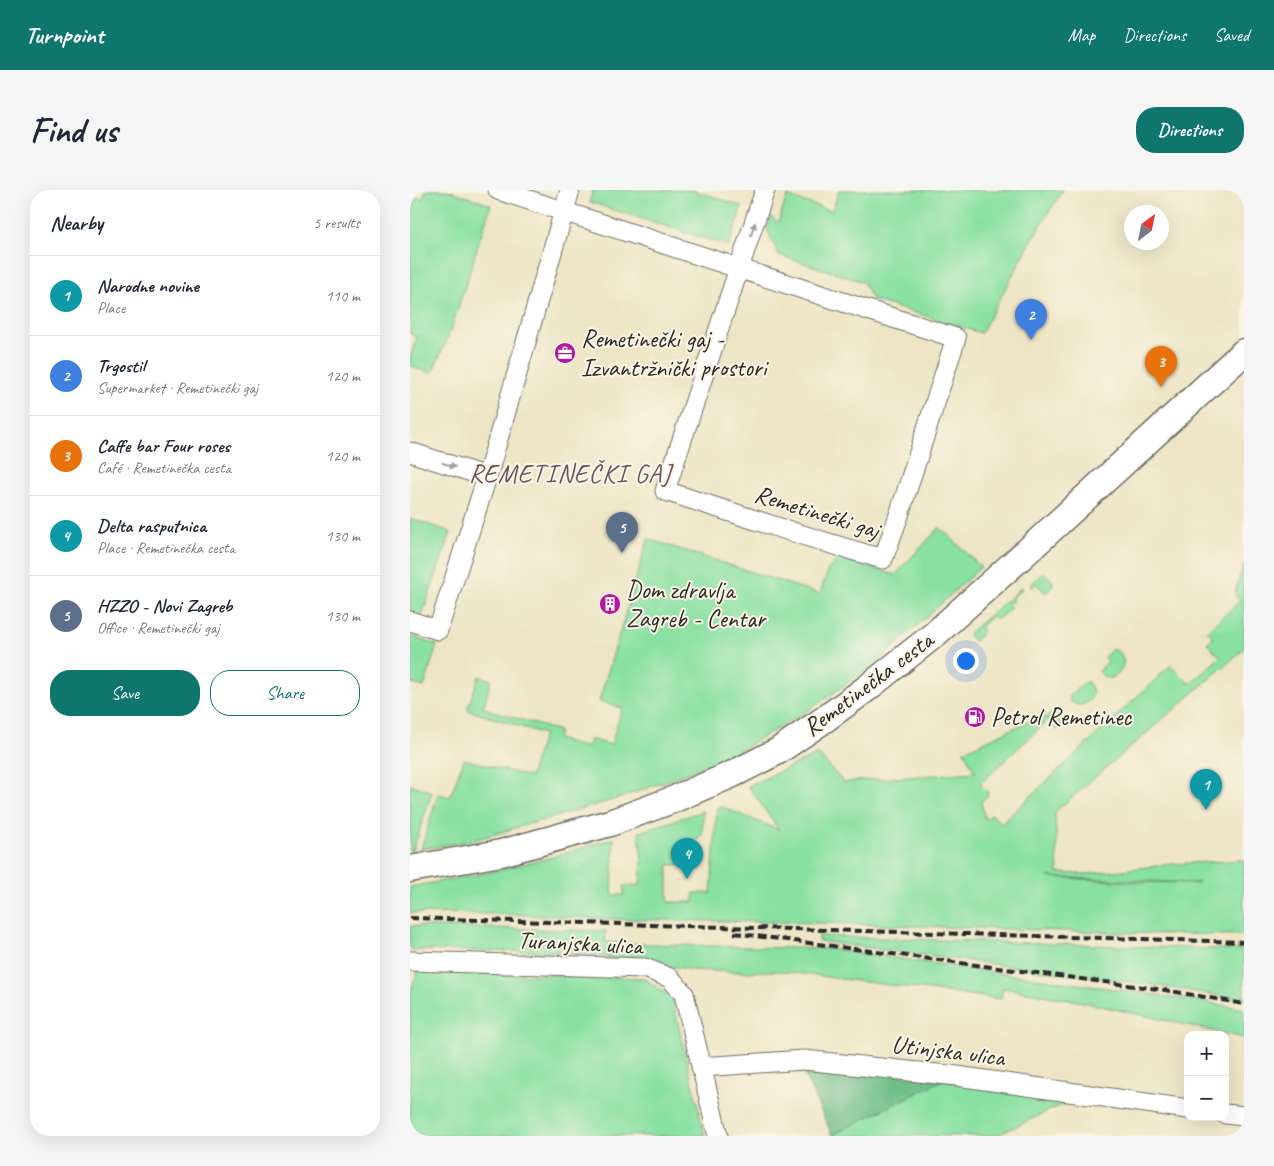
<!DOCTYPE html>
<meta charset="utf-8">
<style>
body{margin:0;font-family:Caveat,sans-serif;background:#f6f6f7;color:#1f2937}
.controls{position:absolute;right:15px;bottom:15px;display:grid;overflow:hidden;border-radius:10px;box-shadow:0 5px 20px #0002}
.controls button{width:45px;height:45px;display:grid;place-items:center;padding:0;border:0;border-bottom:1px solid #e0e1e3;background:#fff;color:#1f2937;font:25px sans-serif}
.compass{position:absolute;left:714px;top:15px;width:45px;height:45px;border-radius:50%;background:#fff;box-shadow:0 5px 20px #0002;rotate:32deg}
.you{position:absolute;left:555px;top:470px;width:18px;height:18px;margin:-12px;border:4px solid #fff;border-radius:50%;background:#1a73e8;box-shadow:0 0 0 8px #1a73e833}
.badge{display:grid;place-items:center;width:32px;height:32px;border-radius:50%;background:#0f766e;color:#fff;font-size:16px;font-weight:700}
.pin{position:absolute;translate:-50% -41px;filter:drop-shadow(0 1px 2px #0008)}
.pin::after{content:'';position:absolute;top:26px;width:18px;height:15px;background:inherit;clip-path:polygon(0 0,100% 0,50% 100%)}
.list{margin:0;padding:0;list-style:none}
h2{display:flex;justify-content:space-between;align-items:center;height:65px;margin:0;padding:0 20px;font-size:21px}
h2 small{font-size:16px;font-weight:400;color:#747a83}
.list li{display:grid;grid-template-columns:32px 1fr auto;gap:15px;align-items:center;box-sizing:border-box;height:80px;padding:0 20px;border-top:1px solid #e0e1e3}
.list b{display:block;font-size:19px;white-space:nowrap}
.list p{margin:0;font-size:16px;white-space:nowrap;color:#747a83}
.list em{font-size:16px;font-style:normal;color:#747a83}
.actions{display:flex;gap:10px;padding:15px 20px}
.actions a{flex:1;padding:11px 0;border:1px solid #0f766e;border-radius:20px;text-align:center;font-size:18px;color:#0f766e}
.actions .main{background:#0f766e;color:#fff}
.map{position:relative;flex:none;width:834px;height:946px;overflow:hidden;border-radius:20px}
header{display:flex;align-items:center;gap:30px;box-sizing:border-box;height:70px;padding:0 25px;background:#0f766e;color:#fff}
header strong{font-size:24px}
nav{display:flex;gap:28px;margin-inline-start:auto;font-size:18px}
.intro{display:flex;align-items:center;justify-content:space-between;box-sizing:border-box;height:120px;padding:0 30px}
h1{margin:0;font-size:35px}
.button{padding:12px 22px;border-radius:20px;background:#0f766e;color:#fff;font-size:18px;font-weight:700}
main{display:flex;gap:30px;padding:0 30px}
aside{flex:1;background:#fff;border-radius:20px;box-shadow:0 5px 20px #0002}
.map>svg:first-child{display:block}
.green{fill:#89e0a3;stroke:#5a8667;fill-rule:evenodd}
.forest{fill:#6ebe89;stroke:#4c745a}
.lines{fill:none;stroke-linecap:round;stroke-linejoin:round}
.street-casing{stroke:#6f6c61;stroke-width:21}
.secondary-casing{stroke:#6f6c61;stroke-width:29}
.street{stroke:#fff;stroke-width:19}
.secondary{stroke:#fff;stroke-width:26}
.rail{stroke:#2b2b2b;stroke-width:4;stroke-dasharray:8 4;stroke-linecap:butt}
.oneway{fill:#a0a0a0}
.labels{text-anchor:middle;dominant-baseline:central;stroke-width:4;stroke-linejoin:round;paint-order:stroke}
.poi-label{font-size:25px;fill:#2b2b2b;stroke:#fcf5e5;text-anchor:start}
.street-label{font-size:25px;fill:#2b2b2b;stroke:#fcf5e5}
.neighbourhood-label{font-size:26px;letter-spacing:1px;fill:#685663;stroke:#fcf5e5}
</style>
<header>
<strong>Turnpoint</strong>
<nav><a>Map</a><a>Directions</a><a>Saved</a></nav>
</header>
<div class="intro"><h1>Find us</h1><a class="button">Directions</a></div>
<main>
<aside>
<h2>Nearby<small>5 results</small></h2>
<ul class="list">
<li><span class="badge" style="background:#0f9aa8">1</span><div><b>Narodne novine</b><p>Place</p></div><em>110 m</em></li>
<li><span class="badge" style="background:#3f7fe0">2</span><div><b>Trgostil</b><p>Supermarket · Remetinečki gaj</p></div><em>120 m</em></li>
<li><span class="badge" style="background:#e8710a">3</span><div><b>Caffe bar Four roses</b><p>Café · Remetinečka cesta</p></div><em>120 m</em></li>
<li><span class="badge" style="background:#0f9aa8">4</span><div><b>Delta rasputnica</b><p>Place · Remetinečka cesta</p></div><em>130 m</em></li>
<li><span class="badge" style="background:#5c6f8a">5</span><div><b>HZZO - Novi Zagreb</b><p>Office · Remetinečki gaj</p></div><em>130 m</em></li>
</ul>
<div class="actions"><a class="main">Save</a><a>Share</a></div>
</aside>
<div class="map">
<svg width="834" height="946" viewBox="0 0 834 946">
<rect width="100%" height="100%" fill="#fcf5e5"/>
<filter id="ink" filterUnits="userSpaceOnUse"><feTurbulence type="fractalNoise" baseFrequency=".02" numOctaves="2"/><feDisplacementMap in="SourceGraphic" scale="10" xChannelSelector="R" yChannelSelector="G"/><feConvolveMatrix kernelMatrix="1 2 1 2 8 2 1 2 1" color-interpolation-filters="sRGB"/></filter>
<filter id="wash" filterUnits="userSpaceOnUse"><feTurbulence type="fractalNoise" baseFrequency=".0096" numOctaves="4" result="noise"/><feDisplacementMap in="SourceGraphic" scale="20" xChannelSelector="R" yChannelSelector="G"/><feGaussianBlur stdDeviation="1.12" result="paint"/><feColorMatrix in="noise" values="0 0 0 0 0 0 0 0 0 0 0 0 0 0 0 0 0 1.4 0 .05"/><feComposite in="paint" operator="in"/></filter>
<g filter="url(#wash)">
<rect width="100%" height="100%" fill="#ede5c5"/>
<!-- green -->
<path class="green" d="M16,0h22l43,15 -40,125 -19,43 -22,-7v-8l7,-21 -7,-3v-124h2l4,-13 7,2z
M183,0h99l50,16 -13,40 -140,-44z
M429,0h224l-26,41 -56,102 -105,-32 -5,-3 -8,-16 -84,-27 -12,-26 4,-13 7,7 9,-27 45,15z
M0,328l41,14 -32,92 -9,-3z
M530,337l41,40 -106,97 -69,48 -64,37 -49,22 -67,25 -155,45 -50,8 17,-55 12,3 14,-38 66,18 14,-43 -77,-24 12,-34 12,4 -8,28 76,23 -2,8 30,9 3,-9 21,6 11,-37 -23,-7 49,-162 172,55 8,-25 11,-11 56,17z
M834,374v85l-189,163 3,61 29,1 87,-10 70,-4v75l-82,-1 -340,-11 -212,-4 -110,-5 -90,-1v-26l77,-14 65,-16 62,-19 -2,57h12v-9l16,-1 2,-23 -3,-30 64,-21 -1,26 -7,3 -1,18h-4v7h-22v37h26v-9h17l6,-83 3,-4 59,24 -31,-44 70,-32 26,29 9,-2 122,-9 -11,-21 76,-35 1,1 2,-2 3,3 9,-8 3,1 3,5 1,7 -5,7 -9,-10 -68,64 8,8 -1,4 -6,6 4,18 7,-6 9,10 170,-159 19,19 30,-27 -13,-14 6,-6 -6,-6 33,-30 -5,-6v-3zM638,687l151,6 -69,-1z
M634,382l9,10 -1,5 -6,6 -10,-9 -4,4 -2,-3z
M612,397l1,1 -11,10 2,6 -3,-3 -3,3 3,4 -13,11h-3l-3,-3 -11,10c3,7 -1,10 -7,15l-6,-7z
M0,446l27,9 -13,42 -14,-4z
M702,459c26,6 1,45 -13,22l9,-10 -4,-4z
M675,492h3c13,14 -6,32 -19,18l1,-4z
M0,594l22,8 -19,58 -3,1z
M0,736l196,5 -1,11 71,3 155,4 367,52 46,8v29l-161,-36 -80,-14 -2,11 -222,-28 -38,1 -49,-2 -48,-9 -90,-9 -144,-2z
M409,746l425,14v50l-78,-13 -348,-46z
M8,781l226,7 28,20 33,138h-295v-143z
M533,890l125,22 -73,34h-162l-1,-1z"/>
<!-- forest -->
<path class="forest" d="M389,873l144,17 -111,55z"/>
</g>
<g filter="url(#ink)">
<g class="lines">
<!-- street casing -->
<g class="street-casing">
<path id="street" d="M88,0c153,50 305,100 458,148l-58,180 -15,41c-73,-20 -145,-45 -218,-68l100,-301
M0,262l77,25
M0,431l28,9 49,-153 83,-287
M0,771l235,7 25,10 14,16 34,142
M291,877l103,-7 153,16 231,33
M815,924l19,2"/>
</g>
<!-- secondary casing -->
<g class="secondary-casing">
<path id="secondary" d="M0,679l91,-16 109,-30 62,-23 61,-26 45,-23 47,-32 41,-30 69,-55 98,-88 211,-194"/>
</g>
<!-- street -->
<use href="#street" class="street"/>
<!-- secondary -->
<use href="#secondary" class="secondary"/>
<!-- rail -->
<path class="rail" d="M0,728l834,24
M324,743l431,57 79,14"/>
</g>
<!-- one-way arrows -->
<defs><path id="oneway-solid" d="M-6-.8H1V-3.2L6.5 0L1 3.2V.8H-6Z" transform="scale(1.25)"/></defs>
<g class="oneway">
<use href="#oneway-solid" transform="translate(343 39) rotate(-72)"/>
<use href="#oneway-solid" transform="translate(39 275) rotate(18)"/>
</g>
</g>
<!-- icons -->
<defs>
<g id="office-disc" transform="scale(1.125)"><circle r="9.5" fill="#b5179e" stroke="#fcf5e5"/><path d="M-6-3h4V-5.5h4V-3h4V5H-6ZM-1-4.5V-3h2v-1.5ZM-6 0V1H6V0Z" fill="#fff"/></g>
<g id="building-disc" transform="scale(1.125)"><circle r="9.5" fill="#b5179e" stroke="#fcf5e5"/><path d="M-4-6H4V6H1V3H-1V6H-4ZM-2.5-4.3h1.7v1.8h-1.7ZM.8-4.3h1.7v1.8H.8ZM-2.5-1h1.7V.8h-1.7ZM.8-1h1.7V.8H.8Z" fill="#fff"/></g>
<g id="fuel-disc" transform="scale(1.125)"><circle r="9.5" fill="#b5179e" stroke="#fcf5e5"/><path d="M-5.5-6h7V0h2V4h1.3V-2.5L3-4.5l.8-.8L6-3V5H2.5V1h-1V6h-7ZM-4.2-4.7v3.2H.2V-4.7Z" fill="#fff"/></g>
</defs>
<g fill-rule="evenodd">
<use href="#office-disc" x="155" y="163"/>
<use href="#building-disc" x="200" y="414"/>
<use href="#fuel-disc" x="565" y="527"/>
</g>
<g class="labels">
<!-- poi labels -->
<g class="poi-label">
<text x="171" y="149">Remetinečki gaj -<tspan x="171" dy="29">Izvantržnički prostori</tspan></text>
<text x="216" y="400">Dom zdravlja<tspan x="216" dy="29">Zagreb - Centar</tspan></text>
<text x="581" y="527">Petrol Remetinec</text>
</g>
<!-- street labels -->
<g class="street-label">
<text transform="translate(407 322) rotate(17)">Remetinečki gaj</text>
<text transform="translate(458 494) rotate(-37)">Remetinečka cesta</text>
<text transform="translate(170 753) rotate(3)">Turanjska ulica</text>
<text transform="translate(538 861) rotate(7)">Utinjska ulica</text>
</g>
<!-- neighbourhood labels -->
<g class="neighbourhood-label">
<text x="160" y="283">REMETINEČKI GAJ</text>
</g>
</g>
</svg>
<div class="controls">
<button>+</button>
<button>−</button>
</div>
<svg class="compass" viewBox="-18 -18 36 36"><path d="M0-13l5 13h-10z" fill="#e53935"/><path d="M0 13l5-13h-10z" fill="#747a83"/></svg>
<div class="you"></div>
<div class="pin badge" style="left:796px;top:620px;background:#0f9aa8">1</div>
<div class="pin badge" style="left:621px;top:150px;background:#3f7fe0">2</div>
<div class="pin badge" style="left:751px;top:197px;background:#e8710a">3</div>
<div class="pin badge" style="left:277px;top:689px;background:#0f9aa8">4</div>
<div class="pin badge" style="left:212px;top:363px;background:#5c6f8a">5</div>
</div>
</main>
